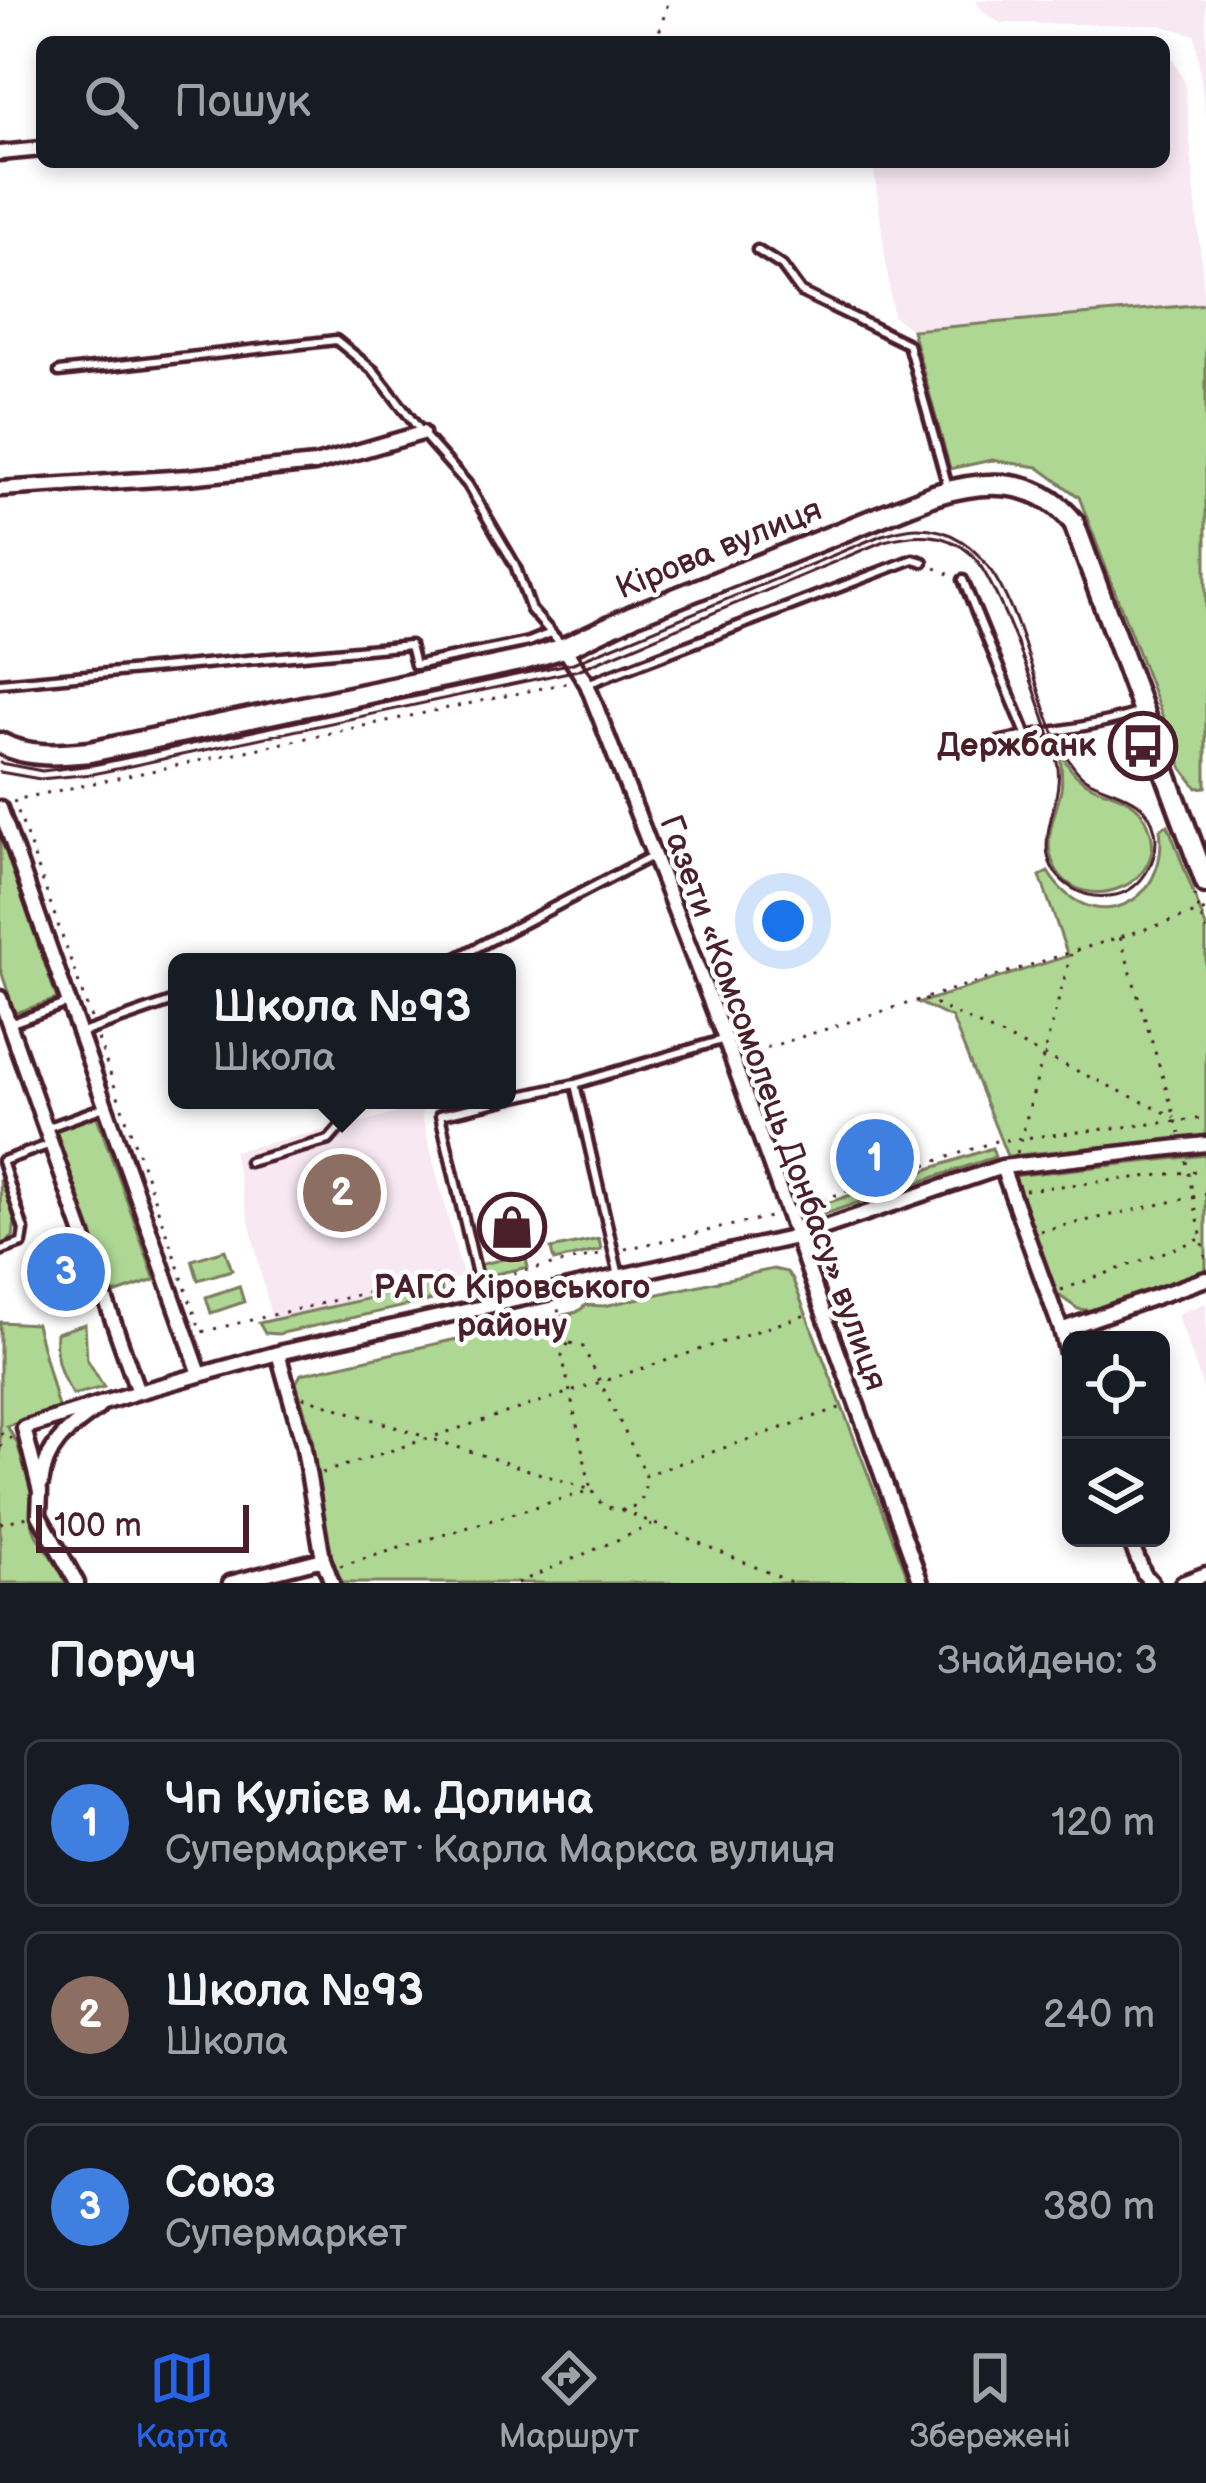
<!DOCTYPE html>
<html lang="uk">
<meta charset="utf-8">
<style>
body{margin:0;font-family:"Balsamiq Sans",sans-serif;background:#20242c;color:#f1f3f6}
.controls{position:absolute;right:36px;bottom:36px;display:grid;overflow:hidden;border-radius:18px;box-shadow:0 6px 18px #0003}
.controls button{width:108px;height:108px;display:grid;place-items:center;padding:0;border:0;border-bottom:3px solid #363941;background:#171b24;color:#f1f3f6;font:60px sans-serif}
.scale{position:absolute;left:36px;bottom:30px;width:213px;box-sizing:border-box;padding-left:12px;border:6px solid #4a1f2b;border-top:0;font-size:33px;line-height:42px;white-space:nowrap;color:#4a1f2b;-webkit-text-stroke:9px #fff;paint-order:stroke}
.you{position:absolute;left:783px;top:921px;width:42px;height:42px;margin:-30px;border:9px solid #fff;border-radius:50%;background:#1a73e8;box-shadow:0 0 0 18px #1a73e833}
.badge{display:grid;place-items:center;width:78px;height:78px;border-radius:50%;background:#2563eb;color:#fff;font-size:39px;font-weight:700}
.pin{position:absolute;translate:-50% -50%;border:6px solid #fff;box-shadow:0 3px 12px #0006}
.popup{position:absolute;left:168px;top:953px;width:348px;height:156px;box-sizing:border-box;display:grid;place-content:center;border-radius:18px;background:#171b24;filter:drop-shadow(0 3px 9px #0005);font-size:39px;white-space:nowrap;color:#9ea1a6}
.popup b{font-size:45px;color:#f1f3f6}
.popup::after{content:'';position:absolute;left:50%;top:100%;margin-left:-24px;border:24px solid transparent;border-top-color:#171b24}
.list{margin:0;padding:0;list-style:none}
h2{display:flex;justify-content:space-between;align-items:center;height:156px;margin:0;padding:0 48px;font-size:51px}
h2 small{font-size:39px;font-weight:400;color:#9ea1a6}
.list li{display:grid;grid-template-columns:78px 1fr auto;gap:36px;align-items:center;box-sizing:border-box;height:168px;margin:0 24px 24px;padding:0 24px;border:3px solid #363941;border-radius:18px}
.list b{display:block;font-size:45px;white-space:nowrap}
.list p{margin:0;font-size:39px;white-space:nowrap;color:#9ea1a6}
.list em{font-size:39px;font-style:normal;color:#9ea1a6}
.icon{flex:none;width:66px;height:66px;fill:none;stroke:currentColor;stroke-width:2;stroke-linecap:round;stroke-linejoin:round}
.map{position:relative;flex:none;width:1206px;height:1583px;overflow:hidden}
.search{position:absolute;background:#171b24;box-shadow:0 6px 18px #0003;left:36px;right:36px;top:36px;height:132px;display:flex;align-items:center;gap:30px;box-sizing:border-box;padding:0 42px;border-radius:18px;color:#9ea1a6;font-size:45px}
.sheet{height:732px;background:#171b24}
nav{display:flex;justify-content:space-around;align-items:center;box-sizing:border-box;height:168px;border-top:3px solid #363941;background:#171b24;font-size:33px;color:#9ea1a6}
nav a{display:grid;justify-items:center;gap:6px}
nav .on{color:#2563eb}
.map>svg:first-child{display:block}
.built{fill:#f7e8f2}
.green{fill:#aed793;stroke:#7c7b5f;stroke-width:3}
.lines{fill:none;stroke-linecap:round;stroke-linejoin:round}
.service-casing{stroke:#4a1f2b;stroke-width:15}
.minor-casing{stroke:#4a1f2b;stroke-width:21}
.secondary-casing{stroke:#4a1f2b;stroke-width:27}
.path{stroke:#4a1f2b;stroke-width:3;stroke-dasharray:3 9;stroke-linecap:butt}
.service{stroke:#fff;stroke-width:6}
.minor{stroke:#fff;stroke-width:12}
.secondary{stroke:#fff;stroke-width:18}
.tram{stroke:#4a1f2b;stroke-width:3}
.labels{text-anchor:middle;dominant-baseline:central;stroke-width:9;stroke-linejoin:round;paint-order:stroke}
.street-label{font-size:33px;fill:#4a1f2b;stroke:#fff}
.poi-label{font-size:33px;font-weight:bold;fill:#4a1f2b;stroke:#fff;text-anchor:end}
</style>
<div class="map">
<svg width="1206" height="1583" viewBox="0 0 1206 1583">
<rect width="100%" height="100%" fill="#fff"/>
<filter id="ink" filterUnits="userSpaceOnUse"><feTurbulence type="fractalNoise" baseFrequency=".00833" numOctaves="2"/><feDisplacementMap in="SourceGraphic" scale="24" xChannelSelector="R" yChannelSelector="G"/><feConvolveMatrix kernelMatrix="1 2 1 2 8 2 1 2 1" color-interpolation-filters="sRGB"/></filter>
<g filter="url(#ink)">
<!-- built -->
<path class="built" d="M975,0h231v117l-11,-82 -35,-10 -160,-2 -14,-9z
M1164,42l21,41 20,221 -293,26 -19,-14 -20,-154h291z
M420,1108l43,169 -191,44 -39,-170z
M1206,1303v92l-29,-81z"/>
<!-- green -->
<path class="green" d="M1206,304v483l-9,1 -15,-20 -103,-271 -41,-30 -46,-7 -42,9 -38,-139z
M1060,753c5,7 10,16 16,22 21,21 54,15 69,43 37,68 -78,109 -95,35 -4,-21 7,-43 11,-63 2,-12 0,-25 -1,-37z
M1168,825l38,102v210l-199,19 -55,-138 -33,-15 149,-47 -28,-80 8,-4c42,68 122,34 112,-43z
M0,835l57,164 -42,14 -15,-45z
M96,1114l59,166 -44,15 -59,-166z
M992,1148l3,9 -171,57 -3,-9z
M1206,1155v116l-109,40 -19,-2 -21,-15 -45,-118z
M0,1177l15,42 -2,18 -12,9z
M599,1239l2,11 -47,11 -3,-12z
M225,1250l7,20 -34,10 -6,-20z
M525,1254l3,13 -47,10 -3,-12z
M773,1269l14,3 6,8 117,303h-569l-18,-51 -11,-96 -16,-53 5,-9 276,-62 9,-7 18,1z
M441,1282l1,9 -9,9 -155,34 -13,-1 -6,-10z
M239,1286l5,16 -33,11 -5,-16z
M0,1322l36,2 23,87 -52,15 10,17 15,50 -1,27 5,15 33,48h-69z
M85,1324l2,35 17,28 -31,8c-13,-19 -19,-39 -17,-62z"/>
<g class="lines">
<!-- service casing -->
<g class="service-casing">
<path id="service" d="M757,250l25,16 19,26 107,52 40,143
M59,372l277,-32 38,31 48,62 46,52 47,80 16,45 31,35
M963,580l63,154
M0,683l410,-38 5,20 114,-23 22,-9
M587,684l326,-125 10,3
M973,749c55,-18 112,-18 167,-37
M449,962l203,-106
M9,1024l59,-21
M79,1034l98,-34
M575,1084l150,-45
M507,1099l68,-15 44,192
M49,1127l55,-20
M3,1161l48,-17
M249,1162l80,-22 19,-22 -1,-18
M0,1251l22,-8 2,-13 -22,-69
M484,1305l-44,-190 65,-15"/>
</g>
<!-- minor casing -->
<g class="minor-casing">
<path id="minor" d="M0,153l42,-4
M0,489l188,-12 127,-13 107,-31
M564,648l23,36 138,355 196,544
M0,808l200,566
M0,998l138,394
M1002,1167l59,163 10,39
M1061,1330l145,-51
M278,1353l25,90 20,116 9,24
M41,1484c5,-40 27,-54 57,-76
M1129,1538l15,36 8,9
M77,1583l-38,-68 1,-24 -16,-63 114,-36 140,-39 518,-116 206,-70 204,-23
M230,1583l93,-24
M1182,1583l24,-9"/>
</g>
<!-- secondary casing -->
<g class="secondary-casing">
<path id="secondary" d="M0,743c28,15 59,12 90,9l434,-92 40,-12 70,-33 300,-120c51,-16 105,-18 140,28l132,360"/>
</g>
<!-- path -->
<path class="path" d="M656,42l13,-42
M935,568l18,8
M1194,895l12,36
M1120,937l60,197
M924,999l251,118
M91,1018l-77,-218 557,-118
M98,1039l103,293 244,-58 4,13 20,-4
M743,1043l26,4 437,-137
M1017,1153l54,-199
M1186,1161l20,98
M1025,1190l181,-20
M800,1207l196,-66 210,-23
M1040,1231l166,-37
M625,1249l149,-33
M490,1278l114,-24
M1061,1290l145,-53
M570,1343l13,4 63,128
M303,1397l123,40
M0,1434l10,-3
M435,1440l156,50 -29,-135 7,-13 -13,-38
M0,1447l13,-11
M322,1473l487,-159
M622,1510l171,73
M0,1523l28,-6
M340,1566l251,-76 12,16 17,4 16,-4 8,-10 2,-21 199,-69
M517,1583l135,-58"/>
<!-- service -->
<use href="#service" class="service"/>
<!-- minor -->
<use href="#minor" class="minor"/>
<!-- secondary -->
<use href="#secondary" class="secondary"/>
<!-- tram -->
<path class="tram" d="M0,763l42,8 51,-6 480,-102 309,-128c12,-3 23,-7 36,-7 100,1 107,157 145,223 6,9 13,22 23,28 26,15 61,15 69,52 5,26 -12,58 -39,64 -15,3 -30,2 -44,-7 -52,-34 -5,-82 -15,-126 -8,-38 -61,-187 -87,-209 -26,-22 -56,-20 -86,-12l-306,129 -485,104 -53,5 -40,-7"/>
</g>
</g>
<!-- icons -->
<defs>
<g id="bus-ring" transform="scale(3.45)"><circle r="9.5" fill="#fff" stroke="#4a1f2b" stroke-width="1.5"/><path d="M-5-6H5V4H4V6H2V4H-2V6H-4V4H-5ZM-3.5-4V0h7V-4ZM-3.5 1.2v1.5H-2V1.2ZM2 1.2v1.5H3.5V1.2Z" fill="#4a1f2b"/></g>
<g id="shop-ring" transform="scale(3.45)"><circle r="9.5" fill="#fff" stroke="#4a1f2b" stroke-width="1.5"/><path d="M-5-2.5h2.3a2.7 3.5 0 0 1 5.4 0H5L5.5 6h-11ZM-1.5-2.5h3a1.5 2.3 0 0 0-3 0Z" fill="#4a1f2b"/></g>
</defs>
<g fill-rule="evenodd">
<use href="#bus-ring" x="1143" y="746"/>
<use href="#shop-ring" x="512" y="1227"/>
</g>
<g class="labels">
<!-- street labels -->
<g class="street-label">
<text transform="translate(719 549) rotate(-22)">Кірова вулиця</text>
<text transform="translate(773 1103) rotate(70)">Газети «Комсомолець Донбасу» вулиця</text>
</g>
<!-- poi labels -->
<g class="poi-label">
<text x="1096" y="746">Держбанк</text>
<text x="512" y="1288" text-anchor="middle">РАГС Кіровського<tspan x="512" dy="38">району</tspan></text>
</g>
</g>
</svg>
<div class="controls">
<button><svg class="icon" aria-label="locate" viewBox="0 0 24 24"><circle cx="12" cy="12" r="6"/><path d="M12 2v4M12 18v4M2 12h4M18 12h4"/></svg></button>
<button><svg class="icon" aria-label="layers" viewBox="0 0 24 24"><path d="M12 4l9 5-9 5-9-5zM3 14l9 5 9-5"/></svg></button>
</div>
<div class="scale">100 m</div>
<div class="you"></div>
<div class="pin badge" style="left:875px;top:1158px;background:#3f7fe0">1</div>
<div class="pin badge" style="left:342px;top:1193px;background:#8d6e63">2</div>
<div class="popup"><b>Школа №93</b>Школа</div>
<div class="pin badge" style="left:66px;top:1272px;background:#3f7fe0">3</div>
<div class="search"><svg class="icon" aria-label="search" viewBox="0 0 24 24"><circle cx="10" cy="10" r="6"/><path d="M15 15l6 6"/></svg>Пошук</div>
</div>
<section class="sheet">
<h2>Поруч<small>Знайдено: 3</small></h2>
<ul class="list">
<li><span class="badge" style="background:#3f7fe0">1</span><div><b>Чп Кулієв м. Долина</b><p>Супермаркет · Карла Маркса вулиця</p></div><em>120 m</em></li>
<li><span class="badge" style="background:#8d6e63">2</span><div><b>Школа №93</b><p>Школа</p></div><em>240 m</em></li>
<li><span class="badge" style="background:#3f7fe0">3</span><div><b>Союз</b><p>Супермаркет</p></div><em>380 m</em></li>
</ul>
</section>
<nav>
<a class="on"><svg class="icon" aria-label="map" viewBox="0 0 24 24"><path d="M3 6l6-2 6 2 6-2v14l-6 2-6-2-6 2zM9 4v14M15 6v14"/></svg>Карта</a>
<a><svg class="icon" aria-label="directions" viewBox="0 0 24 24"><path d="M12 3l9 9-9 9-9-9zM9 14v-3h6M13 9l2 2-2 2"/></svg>Маршрут</a>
<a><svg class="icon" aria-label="saved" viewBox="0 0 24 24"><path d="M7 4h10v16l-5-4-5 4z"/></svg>Збережені</a>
</nav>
